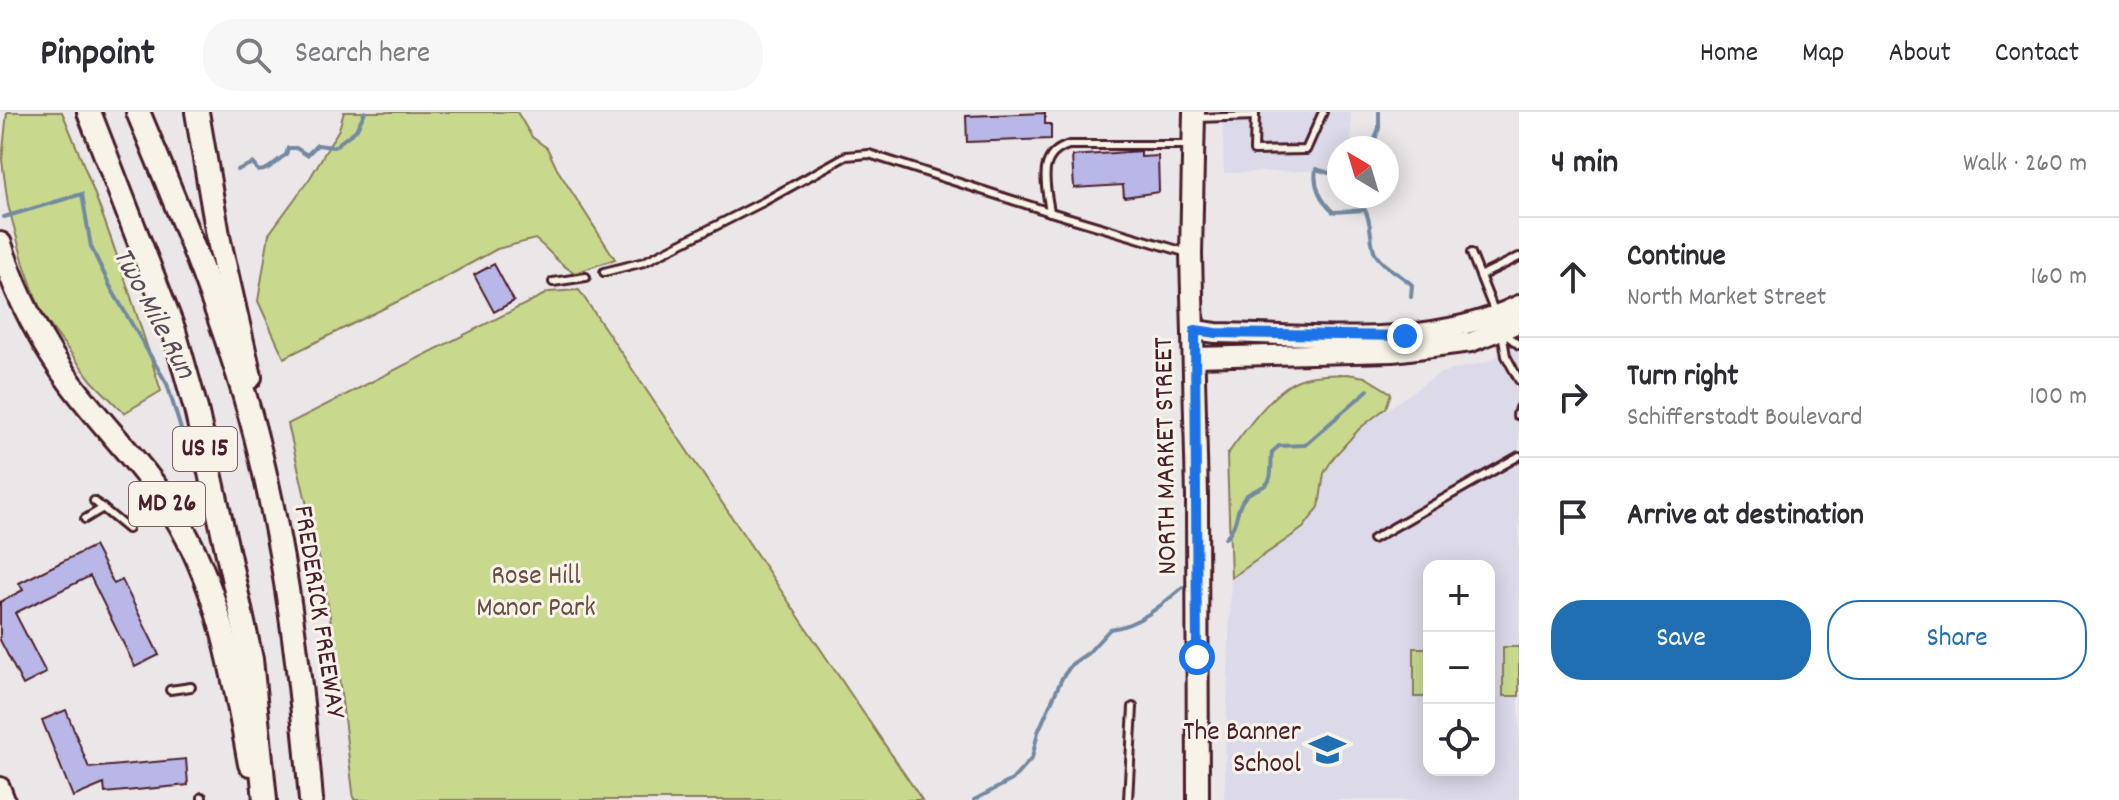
<!DOCTYPE html>
<meta charset="utf-8">
<style>
:root{--surface:#fff;--page:#f7f7f7;--text:#2b2b33;--muted:#7c7c81;--line:#e1e1e2;--accent:#1f6fb2}
body{margin:0;font-family:Dekko,sans-serif;background:var(--page);color:var(--text)}
.controls{position:absolute;right:24px;bottom:24px;display:grid;overflow:hidden;border-radius:16px;box-shadow:0 4px 20px #0003}
.controls button{width:72px;height:72px;display:grid;place-items:center;padding:0;border:0;border-bottom:2px solid var(--line);background:var(--surface);color:var(--text);font:40px sans-serif}
.compass{position:absolute;left:1327px;top:24px;width:72px;height:72px;border-radius:50%;background:var(--surface);box-shadow:0 4px 20px #0003;rotate:322deg}
.stop{position:absolute;width:24px;height:24px;margin:-18px;border:6px solid #1a73e8;border-radius:50%;background:#fff}
.stop.end{background:#1a73e8;border-color:#fff;box-shadow:0 2px 8px #0008}
.list{margin:0;padding:0;list-style:none}
h2{display:flex;justify-content:space-between;align-items:center;height:104px;margin:0;padding:0 32px;font-size:34px}
h2 small{font-size:26px;font-weight:400;color:var(--muted)}
.list li{display:grid;grid-template-columns:52px 1fr auto;gap:24px;align-items:center;box-sizing:border-box;height:120px;padding:0 32px;border-top:2px solid var(--line)}
.list b{display:block;font-size:30px;white-space:nowrap}
.list p{margin:0;font-size:26px;white-space:nowrap;color:var(--muted)}
.list em{font-size:26px;font-style:normal;color:var(--muted)}
.actions{display:flex;gap:16px;padding:24px 32px}
.actions a{flex:1;padding:18px 0;border:2px solid var(--accent);border-radius:32px;text-align:center;font-size:28px;color:var(--accent)}
.actions .main{background:var(--accent);color:#fff}
.icon{flex:none;width:44px;height:44px;fill:none;stroke:currentColor;stroke-width:2;stroke-linecap:round;stroke-linejoin:round}
.map{position:relative;flex:none;width:1519px;height:688px;overflow:hidden}
header{display:flex;align-items:center;gap:48px;box-sizing:border-box;height:112px;padding:0 40px;background:var(--surface);border-bottom:2px solid var(--line)}
header strong{font-size:38px}
nav{display:flex;gap:44px;margin-inline-start:auto;font-size:28px}
.search{width:560px;height:72px;background:var(--page);display:flex;align-items:center;gap:20px;box-sizing:border-box;padding:0 28px;border-radius:32px;color:var(--muted);font-size:30px}
main{display:flex}
aside{flex:1;background:var(--surface)}
.map>svg:first-child{display:block}
</style>
<header>
<strong>Pinpoint</strong>
<div class="search"><svg class="icon" aria-label="search" viewBox="0 0 24 24"><circle cx="10" cy="10" r="6"/><path d="M15 15l6 6"/></svg>Search here</div>
<nav><a>Home</a><a>Map</a><a>About</a><a>Contact</a></nav>
</header>
<main>
<div class="map">
<svg width="1519" height="688" viewBox="0 0 1519 688">
<rect width="100%" height="100%" fill="#ebe7e8"/>
<filter id="ink" filterUnits="userSpaceOnUse"><feTurbulence type="fractalNoise" baseFrequency=".0125" numOctaves="2"/><feDisplacementMap in="SourceGraphic" scale="16" xChannelSelector="R" yChannelSelector="G"/><feConvolveMatrix kernelMatrix="1 2 1 2 8 2 1 2 1" color-interpolation-filters="sRGB"/></filter>
<g filter="url(#ink)">
<g fill="#dcd9e8" fill-rule="evenodd">
<polygon points="1222,0 1351,0 1351,36 1339,36 1339,58 1224,61"/>
<path d="M 1519,233 L 1519,688 L 1224,688 L 1231,466 L 1303,415 L 1319,395 L 1324,361 L 1360,316 L 1440,261 L 1486,250 ZM 1429,454 L 1489,454 L 1489,658 L 1429,658 Z"/>
</g>
<g fill="#c8d98e" stroke="#897c5c" stroke-width="2">
<path d="M 7,0 L 62,0 C 101,91 132,185 161,279 L 124,301 L 92,269 L 42,203 L 24,152 L 8,93 L 2,48 Z"/>
<path d="M 344,0 L 517,0 L 532,25 L 547,36 L 557,57 L 615,147 L 575,161 C 555,150 552,140 535,127 L 497,137 L 433,172 L 284,246 L 258,189 L 269,122 L 310,66 L 339,17 Z"/>
<polygon points="579,178 922,688 354,688 336,541 322,458 288,312 549,180"/>
<path d="M 1347,262 L 1365,265 L 1391,281 L 1386,296 L 1360,316 L 1334,345 L 1324,361 L 1319,395 L 1303,416 L 1231,466 L 1227,343 C 1243,321 1272,280 1296,269 C 1312,262 1331,263 1347,262 Z"/>
<rect x="1503" y="535" width="16" height="49"/>
<rect x="1414" y="536" width="15" height="49"/>
</g>
<g fill="none" stroke-linecap="round" stroke-linejoin="round">
<g stroke="#7389a1" stroke-width="4">
<polyline points="1372,36 1379,16 1379,0"/>
<path d="M 237,58 L 253,51 L 258,59 C 270,59 276,48 286,43 L 288,36 L 296,36 L 307,43 L 317,33 L 334,35 L 356,18 L 365,0"/>
<path d="M 1339,64 L 1316,57 C 1313,73 1321,89 1333,100 L 1365,98 C 1373,113 1369,131 1376,143 C 1384,156 1401,162 1412,173 L 1411,185"/>
<polyline points="4,105 82,82 91,135 112,178 167,272 184,327"/>
<path d="M 1225,426 C 1241,410 1233,400 1245,385 C 1252,376 1267,378 1270,366 C 1272,358 1271,348 1272,340 L 1279,334 L 1305,333 L 1368,278"/>
<path d="M 974,688 L 1012,668 L 1032,646 L 1038,620 L 1062,566 L 1072,552 L 1088,541 L 1110,517 C 1138,514 1162,493 1183,475"/>
</g>
</g>
<g fill="#b9b7e8" stroke="#4a1f2b" stroke-width="2">
<polygon points="1045,1 1045,12 1051,12 1051,27 967,30 966,4"/>
<polygon points="1141,39 1141,45 1158,44 1159,80 1124,85 1123,73 1074,76 1072,44"/>
<polygon points="494,152 514,189 494,200 474,163"/>
<polygon points="94,434 114,472 122,468 159,543 135,555 90,464 15,501 46,561 23,573 0,528 0,490 23,478 19,471"/>
<polygon points="66,598 89,656 186,647 188,673 105,681 104,672 73,685 42,608"/>
</g>
<g fill="none" stroke-linecap="round" stroke-linejoin="round">
<defs>
<g id="lane">
<polyline points="1255,0 1254,39 1306,38 1323,0"/>
<polyline points="1197,6 1255,4"/>
<path d="M 1050,100 C 1046,73 1036,43 1069,33 L 1189,33"/>
<polyline points="1471,141 1495,201"/>
<polyline points="604,160 644,150 763,90 846,44 869,42 1050,100 1188,141"/>
<polyline points="1480,164 1519,145"/>
<polyline points="553,170 586,165"/>
<polyline points="1502,220 1506,244 1519,268"/>
<polyline points="1505,222 1519,233"/>
<polyline points="1519,296 1517,303 1519,303"/>
<polyline points="94,389 128,417"/>
<polyline points="85,407 103,396"/>
<polyline points="1373,427 1519,344"/>
<polyline points="170,578 191,575"/>
<polyline points="202,688 202,685"/>
<polyline points="1128,688 1133,595"/>
</g>
<g id="secondary">
<path d="M 1195,218 L 1216,221 C 1316,222 1427,238 1519,193"/>
<polyline points="1195,245 1393,240 1471,230 1519,211"/>
<polyline points="0,675 5,688"/>
</g>
<polyline id="primary" points="1194,0 1191,142 1197,385 1198,688"/>
<g id="highway">
<polyline points="89,0 174,219 196,297 251,547 265,688"/>
<path d="M 138,0 C 182,105 226,211 255,321 C 286,441 301,564 311,688"/>
<polyline points="197,0 219,129 250,265"/>
<path d="M 0,132 C 16,182 40,230 72,273 C 105,317 145,355 174,402 C 221,478 234,566 250,652"/>
</g>
</defs>
<use href="#lane" stroke="#4a1f2b" stroke-width="12"/>
<use href="#secondary" stroke="#4a1f2b" stroke-width="24"/>
<use href="#primary" stroke="#4a1f2b" stroke-width="26"/>
<use href="#highway" stroke="#4a1f2b" stroke-width="28"/>
<use href="#lane" stroke="#f7f3e8" stroke-width="6"/>
<use href="#secondary" stroke="#f7f3e8" stroke-width="18"/>
<use href="#primary" stroke="#f7f3e8" stroke-width="20"/>
<use href="#highway" stroke="#f7f3e8" stroke-width="22"/>
</g>
</g>
<g fill="none" stroke-linecap="round" stroke-linejoin="round" filter="url(#ink)">
<polyline stroke="#1a73e8" stroke-width="10" points="1197,545 1195,218 1216,221 1405,224"/>
</g>
<defs>
<symbol id="school-bare" viewBox="-9 -9 18 18"><path d="M0-5L7-2L0 1L-7-2ZM-4 1L0 2.5L4 1V4Q0 6-4 4Z" fill="#1f6fb2" stroke="#f7f3e8" stroke-width="2.5" paint-order="stroke"/></symbol>
</defs>
<g fill-rule="evenodd">
<use href="#school-bare" x="1302" y="612" width="51" height="51"/>
</g>
<g text-anchor="middle" dominant-baseline="central" stroke-width="6" stroke-linejoin="round" paint-order="stroke">
<g fill="#f7f3e8" stroke="#7e5f64" stroke-width="2">
<rect x="173" y="315" width="64" height="44" rx="6"/>
<rect x="129" y="370" width="76" height="44" rx="6"/>
</g>
<g font-size="26" font-weight="bold" fill="#4a1f2b">
<text x="205" y="337">US 15</text>
<text x="167" y="392">MD 26</text>
</g>
<g font-size="28" fill="#4a1f2b" stroke="#f7f3e8">
<text transform="translate(1168 344) rotate(-91)">NORTH MARKET STREET</text>
<text transform="translate(317 500) rotate(81)">FREDERICK FREEWAY</text>
</g>
<g font-size="28" fill="#6a4e44" stroke="#f7f3e8">
<text x="536" y="466">Rose Hill<tspan x="536" dy="32">Manor Park</tspan></text>
</g>
<g font-size="28" fill="#4a1f2b" stroke="#f7f3e8" text-anchor="end">
<text x="1301" y="622">The Banner<tspan x="1301" dy="32">School</tspan></text>
</g>
<g font-size="30" font-style="italic" fill="#5b4b5c" stroke="#f7f3e8">
<text transform="translate(152 202) rotate(62)">Two Mile Run</text>
</g>
</g>
</svg>
<div class="controls">
<button>+</button>
<button>−</button>
<button><svg class="icon" aria-label="locate" viewBox="0 0 24 24"><circle cx="12" cy="12" r="6"/><path d="M12 2v4M12 18v4M2 12h4M18 12h4"/></svg></button>
</div>
<svg class="compass" viewBox="-18 -18 36 36"><path d="M0-13l5 13h-10z" fill="#e53935"/><path d="M0 13l5-13h-10z" fill="#7c7c81"/></svg>
<div class="stop" style="left:1197px;top:545px"></div>
<div class="stop end" style="left:1405px;top:224px"></div>
</div>
<aside>
<h2>4 min<small>Walk · 260 m</small></h2>
<ul class="list">
<li><svg class="icon" aria-label="ahead" viewBox="0 0 24 24"><path d="M12 20V5M6 11l6-6 6 6"/></svg><div><b>Continue</b><p>North Market Street</p></div><em>160 m</em></li>
<li><svg class="icon" aria-label="right" viewBox="0 0 24 24"><path d="M7 20v-9h11M14 6l5 5-5 5"/></svg><div><b>Turn right</b><p>Schifferstadt Boulevard</p></div><em>100 m</em></li>
<li><svg class="icon" aria-label="arrive" viewBox="0 0 24 24"><path d="M6 21V4h12l-3 4 3 4H6"/></svg><div><b>Arrive at destination</b></div></li>
</ul>
<div class="actions"><a class="main">Save</a><a>Share</a></div>
</aside>
</main>
